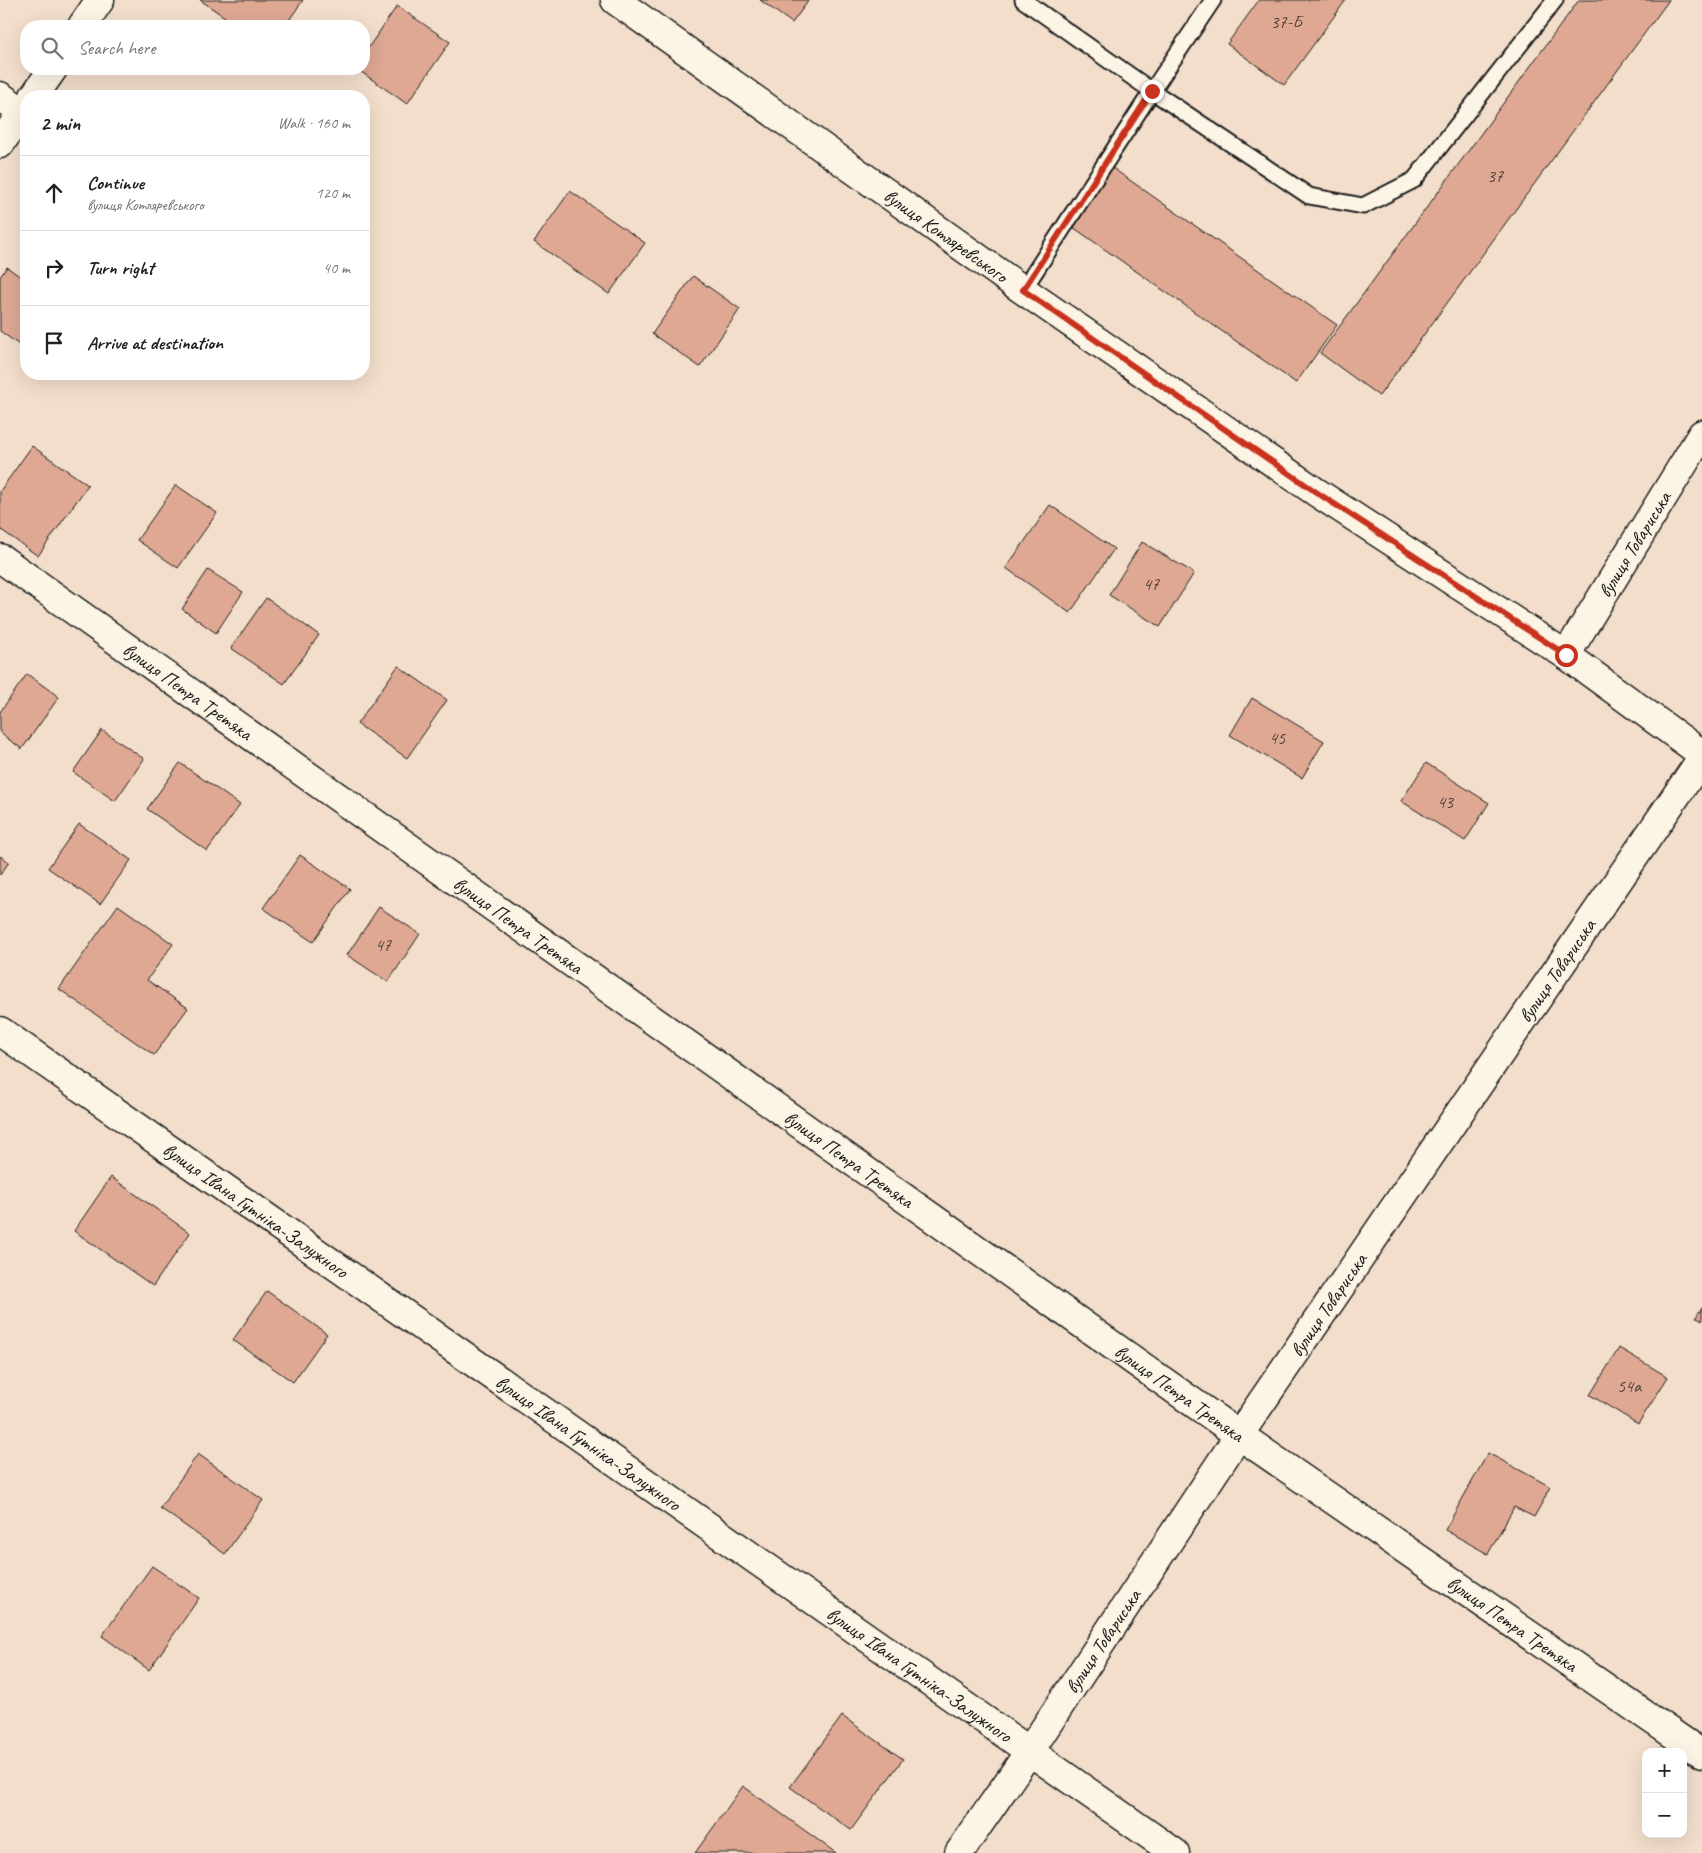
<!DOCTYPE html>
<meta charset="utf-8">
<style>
:root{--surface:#fff;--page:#f2f2f2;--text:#202124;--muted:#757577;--line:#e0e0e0}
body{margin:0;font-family:Caveat,sans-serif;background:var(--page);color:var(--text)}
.controls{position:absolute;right:15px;bottom:15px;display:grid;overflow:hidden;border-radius:10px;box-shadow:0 5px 20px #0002}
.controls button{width:45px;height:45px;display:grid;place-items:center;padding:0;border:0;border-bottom:1px solid var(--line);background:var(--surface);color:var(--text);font:25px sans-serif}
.stop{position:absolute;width:15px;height:15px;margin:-11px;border:4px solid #c8321e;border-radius:50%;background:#fff}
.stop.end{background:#c8321e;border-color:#fff;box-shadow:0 1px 5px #0008}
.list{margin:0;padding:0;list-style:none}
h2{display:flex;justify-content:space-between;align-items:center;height:65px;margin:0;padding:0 20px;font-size:21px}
h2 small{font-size:16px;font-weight:400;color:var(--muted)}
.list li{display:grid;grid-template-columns:32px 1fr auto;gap:15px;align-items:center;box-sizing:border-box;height:75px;padding:0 20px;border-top:1px solid var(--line)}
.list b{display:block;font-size:19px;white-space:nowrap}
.list p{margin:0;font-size:16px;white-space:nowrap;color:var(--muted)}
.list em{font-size:16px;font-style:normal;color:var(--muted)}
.icon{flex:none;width:28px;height:28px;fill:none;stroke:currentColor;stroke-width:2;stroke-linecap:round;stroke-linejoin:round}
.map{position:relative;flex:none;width:1702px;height:1853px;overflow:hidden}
.search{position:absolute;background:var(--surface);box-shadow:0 5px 20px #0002;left:20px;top:20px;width:350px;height:55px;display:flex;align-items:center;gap:12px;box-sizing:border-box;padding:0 18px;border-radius:20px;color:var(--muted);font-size:19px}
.panel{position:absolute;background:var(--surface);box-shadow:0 5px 20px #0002;left:20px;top:90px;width:350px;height:290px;border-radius:20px}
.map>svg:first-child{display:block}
</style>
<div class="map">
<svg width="1702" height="1853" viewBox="0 0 1702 1853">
<rect width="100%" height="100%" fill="#f3decc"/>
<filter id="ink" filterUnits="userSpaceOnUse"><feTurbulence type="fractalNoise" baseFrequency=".02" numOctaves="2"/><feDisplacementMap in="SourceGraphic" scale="10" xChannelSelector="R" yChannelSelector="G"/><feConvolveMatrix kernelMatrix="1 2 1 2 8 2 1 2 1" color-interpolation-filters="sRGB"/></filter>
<g filter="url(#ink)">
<g fill="#dea893" stroke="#1c1c1c">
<polygon points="200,0 303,0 285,26 238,26"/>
<polygon points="760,0 809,0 792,23"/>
<polygon points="1259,0 1346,0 1284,85 1227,44"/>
<polygon points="1579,0 1669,0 1379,396 1320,353"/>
<polygon points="397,6 450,42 407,104 357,69 364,69 364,54"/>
<polygon points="1111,167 1337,325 1296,383 1070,225"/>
<polygon points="570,191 645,243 609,294 534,242"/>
<polygon points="7,267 26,281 26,350 0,331 0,277"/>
<polygon points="693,276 740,309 700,367 652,334"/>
<polygon points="32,446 88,485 38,556 0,529 0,491"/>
<polygon points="176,485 217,513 178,568 137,540"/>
<polygon points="1050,505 1114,549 1070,613 1006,568"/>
<polygon points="1142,542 1194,573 1160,627 1109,595"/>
<polygon points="208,570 243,592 216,633 182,609"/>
<polygon points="266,598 319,635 284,684 231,648"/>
<polygon points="398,666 447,700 407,758 357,724"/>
<polygon points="27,674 59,697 22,749 0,733 0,712"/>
<polygon points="1252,698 1324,741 1302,778 1230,735"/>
<polygon points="102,730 144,759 115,801 73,772"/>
<polygon points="180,763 240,805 207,851 147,809"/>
<polygon points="1426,763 1489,803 1465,841 1401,801"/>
<polygon points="79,824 131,860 100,904 48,868"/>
<polygon points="300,855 350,889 313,942 263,908"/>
<polygon points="0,856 9,862 0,875"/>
<polygon points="118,905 173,944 147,980 188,1008 154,1055 59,989"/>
<polygon points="379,907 420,934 388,982 347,955"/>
<polygon points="111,1177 190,1233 153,1286 74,1231"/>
<polygon points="267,1291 327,1334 293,1382 233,1340"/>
<polygon points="1702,1307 1702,1321 1696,1317"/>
<polygon points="1619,1348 1668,1377 1638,1424 1590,1395"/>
<polygon points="1488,1453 1551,1487 1534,1517 1514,1507 1488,1554 1445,1530"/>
<polygon points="198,1454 263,1500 225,1554 160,1508"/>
<polygon points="152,1566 199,1598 149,1670 102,1636"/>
<polygon points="842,1716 903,1759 851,1830 790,1787"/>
<polygon points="743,1786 836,1853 695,1853"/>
</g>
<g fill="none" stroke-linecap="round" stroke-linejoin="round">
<defs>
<g id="lane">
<polyline points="1023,0 1152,91 1213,0"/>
<polyline points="1023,290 1152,91 1309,196 1363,206 1414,180 1555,0"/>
</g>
<g id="street">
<path id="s1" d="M 615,0 L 1023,290 L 1316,492 L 1566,655 L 1702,754"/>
<polyline points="82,26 100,0"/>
<polyline points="0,96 23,112"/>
<polyline points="34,96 53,69"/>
<polyline points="0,144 26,107"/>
<path id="s2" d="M 0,558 L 1239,1435 L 1702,1754"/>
<path id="s3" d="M 0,1031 L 1175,1853"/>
<path id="s4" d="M 959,1853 L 1029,1752 L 1239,1435 L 1702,758"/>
</g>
<g id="secondary">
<path id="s5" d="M 1566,655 L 1702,434"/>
</g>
</defs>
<use href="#lane" stroke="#1c1c1c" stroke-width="19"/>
<use href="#street" stroke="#1c1c1c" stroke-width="31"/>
<use href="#secondary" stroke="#1c1c1c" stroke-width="31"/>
<use href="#lane" stroke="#fcf5e5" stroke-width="15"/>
<use href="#street" stroke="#fcf5e5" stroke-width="28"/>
<use href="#secondary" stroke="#fcf5e5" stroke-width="28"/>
</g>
</g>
<g fill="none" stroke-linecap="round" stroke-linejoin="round" filter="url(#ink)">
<polyline stroke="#c8321e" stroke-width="6" points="1152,91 1023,290 1316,492 1566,655"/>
</g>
<g text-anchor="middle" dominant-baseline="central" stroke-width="4.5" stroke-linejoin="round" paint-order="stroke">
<g font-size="18" fill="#4c3f3a">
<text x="1286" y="22">37-Б</text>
<text x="1495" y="176">37</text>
<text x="1151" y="584">47</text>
<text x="1277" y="738">45</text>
<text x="1445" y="802">43</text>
<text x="383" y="945">47</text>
<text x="1629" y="1386">54а</text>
</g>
<g font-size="20" fill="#1c1c1c" stroke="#fcf5e5">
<text stroke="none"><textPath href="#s1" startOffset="406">вулиця Котляревського</textPath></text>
<text stroke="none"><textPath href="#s5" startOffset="130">вулиця Товариська</textPath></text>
<text stroke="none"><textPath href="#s2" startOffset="230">вулиця Петра Третяка</textPath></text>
<text stroke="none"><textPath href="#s2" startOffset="635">вулиця Петра Третяка</textPath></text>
<text stroke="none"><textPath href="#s4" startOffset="1066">вулиця Товариська</textPath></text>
<text stroke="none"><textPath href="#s2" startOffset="1040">вулиця Петра Третяка</textPath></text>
<text stroke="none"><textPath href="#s3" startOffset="312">вулиця Івана Гутніка-Залужного</textPath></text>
<text stroke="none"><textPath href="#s4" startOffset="661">вулиця Товариська</textPath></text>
<text stroke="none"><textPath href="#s2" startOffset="1445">вулиця Петра Третяка</textPath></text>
<text stroke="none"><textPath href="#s3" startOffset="718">вулиця Івана Гутніка-Залужного</textPath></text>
<text stroke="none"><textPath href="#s2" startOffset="1850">вулиця Петра Третяка</textPath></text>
<text stroke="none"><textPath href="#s4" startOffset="256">вулиця Товариська</textPath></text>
<text stroke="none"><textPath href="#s3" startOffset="1122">вулиця Івана Гутніка-Залужного</textPath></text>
</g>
</g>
</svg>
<div class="controls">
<button>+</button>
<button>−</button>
</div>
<div class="stop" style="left:1566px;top:655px"></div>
<div class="stop end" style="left:1152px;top:91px"></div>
<div class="search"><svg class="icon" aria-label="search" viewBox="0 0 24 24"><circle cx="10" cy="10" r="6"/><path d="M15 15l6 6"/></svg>Search here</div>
<section class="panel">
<h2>2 min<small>Walk · 160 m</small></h2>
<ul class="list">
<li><svg class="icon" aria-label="ahead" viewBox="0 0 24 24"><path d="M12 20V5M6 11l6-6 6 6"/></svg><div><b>Continue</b><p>вулиця Котляревського</p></div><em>120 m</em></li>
<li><svg class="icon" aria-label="right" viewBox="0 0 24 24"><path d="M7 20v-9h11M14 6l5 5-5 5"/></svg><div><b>Turn right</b></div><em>40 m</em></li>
<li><svg class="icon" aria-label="arrive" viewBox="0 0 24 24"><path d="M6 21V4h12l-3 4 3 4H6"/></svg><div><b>Arrive at destination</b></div></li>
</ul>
</section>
</div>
